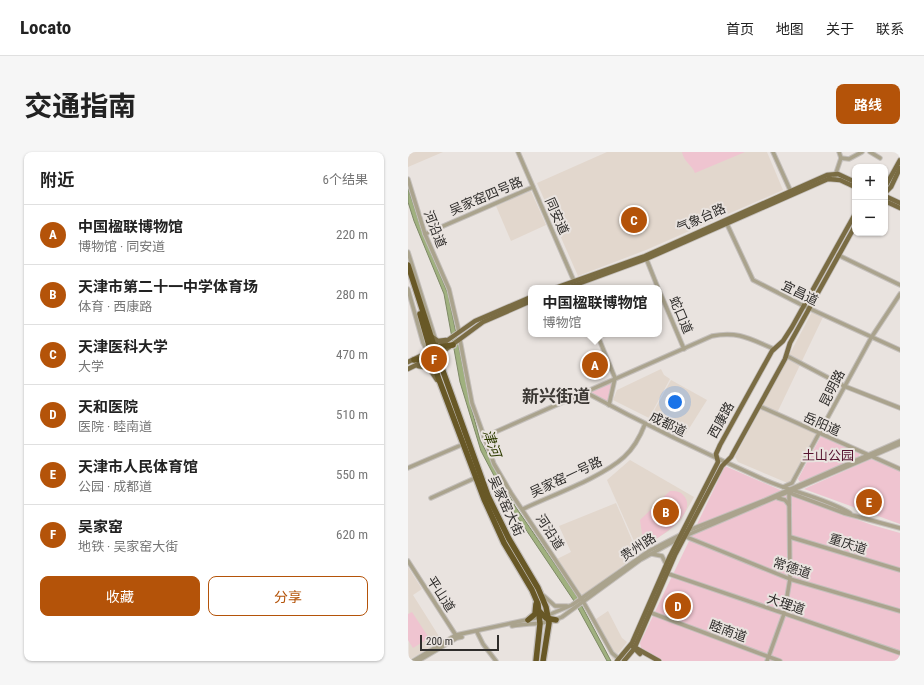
<!DOCTYPE html>
<html lang="zh">
<meta charset="utf-8">
<style>
:root{--surface:#fff;--page:#f6f6f6;--text:#222;--muted:#767676;--line:#e0e0e0;--accent:#b45309}
body{margin:0;font-family:"Roboto Condensed","Noto Sans SC",sans-serif;background:var(--page);color:var(--text)}
.controls{position:absolute;right:12px;top:12px;display:grid;overflow:hidden;border-radius:8px;box-shadow:0 1px 3px #0004}
.controls button{width:36px;height:36px;display:grid;place-items:center;padding:0;border:0;border-bottom:1px solid var(--line);background:var(--surface);color:var(--text);font:20px sans-serif}
.scale{position:absolute;left:12px;bottom:10px;width:79px;box-sizing:border-box;padding-left:4px;border:2px solid #2f2d2b;border-top:0;font-size:11px;line-height:14px;white-space:nowrap;color:#2f2d2b;-webkit-text-stroke:3px #e9e3df;paint-order:stroke}
.you{position:absolute;left:267px;top:250px;width:14px;height:14px;margin:-10px;border:3px solid #fff;border-radius:50%;background:#1a73e8;box-shadow:0 0 0 6px #1a73e833}
.badge{display:grid;place-items:center;width:26px;height:26px;border-radius:50%;background:var(--accent);color:#fff;font-size:13px;font-weight:700}
.pin{position:absolute;translate:-50% -50%;border:2px solid #fff;box-shadow:0 1px 4px #0006}
.popup{position:absolute;left:120px;top:133px;width:134px;height:52px;box-sizing:border-box;display:grid;place-content:center;border-radius:8px;background:var(--surface);filter:drop-shadow(0 1px 3px #0005);font-size:13px;white-space:nowrap;color:var(--muted)}
.popup b{font-size:15px;color:var(--text)}
.popup::after{content:'';position:absolute;left:50%;top:100%;margin-left:-8px;border:8px solid transparent;border-top-color:var(--surface)}
.list{margin:0;padding:0;list-style:none}
h2{display:flex;justify-content:space-between;align-items:center;height:52px;margin:0;padding:0 16px;font-size:17px}
h2 small{font-size:13px;font-weight:400;color:var(--muted)}
.list li{display:grid;grid-template-columns:26px 1fr auto;gap:12px;align-items:center;box-sizing:border-box;height:60px;padding:0 16px;border-top:1px solid var(--line)}
.list b{display:block;font-size:15px;white-space:nowrap}
.list p{margin:0;font-size:13px;white-space:nowrap;color:var(--muted)}
.list em{font-size:13px;font-style:normal;color:var(--muted)}
.actions{display:flex;gap:8px;padding:12px 16px}
.actions a{flex:1;padding:9px 0;border:1px solid var(--accent);border-radius:8px;text-align:center;font-size:14px;color:var(--accent)}
.actions .main{background:var(--accent);color:#fff}
.map{position:relative;flex:none;width:492px;height:509px;overflow:hidden;border-radius:8px}
header{display:flex;align-items:center;gap:24px;box-sizing:border-box;height:56px;padding:0 20px;background:var(--surface);border-bottom:1px solid var(--line)}
header strong{font-size:19px}
nav{display:flex;gap:22px;margin-inline-start:auto;font-size:14px}
.intro{display:flex;align-items:center;justify-content:space-between;box-sizing:border-box;height:96px;padding:0 24px}
h1{margin:0;font-size:28px}
.button{padding:10px 18px;border-radius:8px;background:var(--accent);color:#fff;font-size:14px;font-weight:700}
main{display:flex;gap:24px;padding:0 24px}
aside{flex:1;background:var(--surface);border-radius:8px;box-shadow:0 1px 3px #0004}
.map>svg:first-child{display:block}
</style>
<header>
<strong>Locato</strong>
<nav><a>首页</a><a>地图</a><a>关于</a><a>联系</a></nav>
</header>
<div class="intro"><h1>交通指南</h1><a class="button">路线</a></div>
<main>
<aside>
<h2>附近<small>6个结果</small></h2>
<ul class="list">
<li><span class="badge">A</span><div><b>中国楹联博物馆</b><p>博物馆 · 同安道</p></div><em>220 m</em></li>
<li><span class="badge">B</span><div><b>天津市第二十一中学体育场</b><p>体育 · 西康路</p></div><em>280 m</em></li>
<li><span class="badge">C</span><div><b>天津医科大学</b><p>大学</p></div><em>470 m</em></li>
<li><span class="badge">D</span><div><b>天和医院</b><p>医院 · 睦南道</p></div><em>510 m</em></li>
<li><span class="badge">E</span><div><b>天津市人民体育馆</b><p>公园 · 成都道</p></div><em>550 m</em></li>
<li><span class="badge">F</span><div><b>吴家窑</b><p>地铁 · 吴家窑大街</p></div><em>620 m</em></li>
</ul>
<div class="actions"><a class="main">收藏</a><a>分享</a></div>
</aside>
<div class="map">
<svg width="492" height="509" viewBox="0 0 492 509">
<rect width="100%" height="100%" fill="#e9e3df"/>
<g fill="#e2d7cd">
<polygon points="0,0 35,0 0,15"/>
<polygon points="199,0 359,0 375,38 238,98 170,124 129,31"/>
<polygon points="123,39 138,73 103,89 88,54"/>
<polygon points="404,160 415,165 369,261 410,282 382,332 330,310 327,305"/>
<polygon points="253,217 256,223 262,227 241,266 205,248 209,238"/>
<polygon points="263,228 299,248 277,283 242,266"/>
<polygon points="222,308 286,345 273,368 259,380 230,398 199,328"/>
<polygon points="208,351 230,402 175,444 149,407 163,400 151,374"/>
<polygon points="0,415 14,437 5,443 34,489 1,508"/>
<polygon points="200,459 214,486 219,490 205,508 185,469"/>
</g>
<g fill="#efc4d0">
<path d="M 274,0 L 337,0 L 287,21 C 284,13 276,10 274,0 Z"/>
<polygon points="208,225 202,252 177,238"/>
<polygon points="413,284 452,302 450,306 392,330 390,327"/>
<polygon points="463,307 492,319 492,372 396,337"/>
<polygon points="317,314 393,347 464,373 492,381 492,509 255,509 233,496 232,491"/>
<path d="M 262,339 C 268,339 272,339 276,344 C 289,359 259,380 248,387 L 238,385 L 234,382 L 232,368 Z"/>
<polygon points="4,460 21,486 5,496 0,488 0,462"/>
</g>
<polygon fill="#a0b17f" stroke="#7e8966" points="0,36 14,79 40,142 63,255 72,288 107,354 168,443 203,509 199,509 166,449 102,354 73,299 52,230 36,142 6,69 0,50"/>
<g fill="none" stroke-linecap="round" stroke-linejoin="round">
<defs>
<g id="minor">
<polyline points="110,0 169,136"/>
<polyline points="365,0 383,40"/>
<polyline points="431,0 433,6"/>
<polyline points="462,0 472,6"/>
<polyline points="0,27 17,82 41,137 51,180"/>
<polyline points="426,27 433,6 441,7 454,0"/>
<polyline points="318,70 345,128 396,154 492,198"/>
<polyline points="17,82 125,35"/>
<polyline points="0,100 27,186"/>
<polyline points="430,103 492,133"/>
<polyline points="238,106 250,136"/>
<polyline points="0,137 15,191 21,202"/>
<polyline points="251,138 276,197"/>
<polyline points="189,182 207,226 201,253"/>
<polyline points="52,188 64,251 86,312 103,341 176,451 204,501 211,507"/>
<polyline points="379,204 436,234 492,256"/>
<path d="M 177,240 C 236,272 296,301 357,328 C 384,340 417,346 442,361"/>
<polyline points="351,254 492,317"/>
<path d="M 76,285 L 304,184 C 331,179 342,187 366,197"/>
<polyline points="0,316 51,294"/>
<polyline points="375,335 384,331 463,186 492,142"/>
<polyline points="382,341 436,361 492,376"/>
<polyline points="23,346 67,326"/>
<polyline points="370,346 377,348 381,353"/>
<path d="M 115,357 C 144,343 193,326 216,305 C 226,296 232,285 237,272"/>
<polyline points="279,379 355,349 492,289"/>
<polyline points="276,384 382,427 492,459"/>
<polyline points="382,385 492,418"/>
<polyline points="244,402 254,404 258,412"/>
<polyline points="0,409 49,485"/>
<polyline points="258,421 492,501"/>
<polyline points="136,444 147,454 159,454"/>
<polyline points="241,460 372,509"/>
<polyline points="138,464 164,453 241,399 274,382"/>
<path d="M 104,474 C 121,471 138,473 154,465 L 232,408 L 270,387 L 492,292"/>
<polyline points="69,480 75,492 88,509"/>
<polyline points="5,509 48,483 132,465"/>
<polyline points="10,509 49,486 54,485"/>
<polyline points="359,509 376,462 382,427 381,340"/>
</g>
<g id="major">
<polyline points="477,35 492,8"/>
<polyline points="477,41 483,35 492,16"/>
<polyline points="477,44 492,51"/>
<polyline points="477,49 492,56"/>
<polyline points="147,136 237,104 419,23 430,22 447,30"/>
<polyline points="159,136 238,107 420,27 432,28 447,35"/>
<polyline points="23,184 30,189 38,188"/>
<polyline points="0,210 27,197 67,169 123,145"/>
<polyline points="10,214 21,216 29,228"/>
<polyline points="0,217 33,201 75,170 123,149"/>
<polyline points="225,495 232,502"/>
<polyline points="226,495 251,509"/>
<polyline points="209,509 224,491 262,404 310,310 308,302 312,293 364,199 375,189 384,175 447,62"/>
<polyline points="216,509 226,497 267,403 314,314 323,305 377,207 382,191 447,74"/>
</g>
<g id="highway">
<polyline points="0,113 27,197 80,344 101,387 130,436 138,455 141,471 135,509"/>
<polyline points="12,162 30,225 76,347 96,391 124,438 130,452 132,472 128,509"/>
<polyline points="24,191 31,195 45,193"/>
<polyline points="6,208 17,206 26,209"/>
<polyline points="131,459 138,466 148,468"/>
<polyline points="120,468 127,462 128,452"/>
</g>
</defs>
<use href="#minor" stroke="#c4bfbb" stroke-width="5.5"/>
<use href="#major" stroke="#c4bfbb" stroke-width="6"/>
<use href="#highway" stroke="#c4bfbb" stroke-width="8"/>
<use href="#minor" stroke="#aaa38d" stroke-width="3.5"/>
<use href="#major" stroke="#7a6c43" stroke-width="4.5"/>
<use href="#highway" stroke="#685826" stroke-width="5.5"/>
</g>
<g text-anchor="middle" dominant-baseline="central" stroke-width="4" stroke-linejoin="round" paint-order="stroke">
<g font-size="13" fill="#2f2d2b" stroke="#e9e3df">
<text transform="translate(78 44) rotate(-23)">吴家窑四号路</text>
<text transform="translate(149 64) rotate(66)">同安道</text>
<text transform="translate(293 66) rotate(-24)">气象台路</text>
<text transform="translate(27 77) rotate(69)">河沿道</text>
<text transform="translate(392 141) rotate(26)">宜昌道</text>
<text transform="translate(273 163) rotate(67)">蛇口道</text>
<text transform="translate(424 236) rotate(-63)">昆明路</text>
<text transform="translate(313 268) rotate(-61)">西康路</text>
<text transform="translate(260 272) rotate(26)">成都道</text>
<text transform="translate(414 272) rotate(24)">岳阳道</text>
<text transform="translate(158 325) rotate(-25)">吴家窑一号路</text>
<text transform="translate(98 354) rotate(65)">吴家窑大街</text>
<text transform="translate(142 380) rotate(57)">河沿道</text>
<text transform="translate(440 392) rotate(18)">重庆道</text>
<text transform="translate(230 395) rotate(-33)">贵州路</text>
<text transform="translate(384 416) rotate(19)">常德道</text>
<text transform="translate(33 442) rotate(57)">平山道</text>
<text transform="translate(378 452) rotate(19)">大理道</text>
<text transform="translate(320 479) rotate(20)">睦南道</text>
</g>
<g font-size="13" fill="#56132f" stroke="#e9e3df">
<text x="420" y="303">土山公园</text>
</g>
<g font-size="14" font-style="italic" fill="#2e3c00" stroke="#e9e3df">
<text transform="translate(84 291) rotate(71)">津河</text>
</g>
<g font-size="17" font-weight="bold" fill="#3c3834" stroke="#e9e3df">
<text x="148" y="244">新兴街道</text>
</g>
</g>
</svg>
<div class="controls">
<button>+</button>
<button>−</button>
</div>
<div class="scale">200 m</div>
<div class="you"></div>
<div class="pin badge" style="left:187px;top:213px">A</div>
<div class="popup"><b>中国楹联博物馆</b>博物馆</div>
<div class="pin badge" style="left:258px;top:360px">B</div>
<div class="pin badge" style="left:226px;top:68px">C</div>
<div class="pin badge" style="left:270px;top:454px">D</div>
<div class="pin badge" style="left:461px;top:350px">E</div>
<div class="pin badge" style="left:26px;top:207px">F</div>
</div>
</main>
